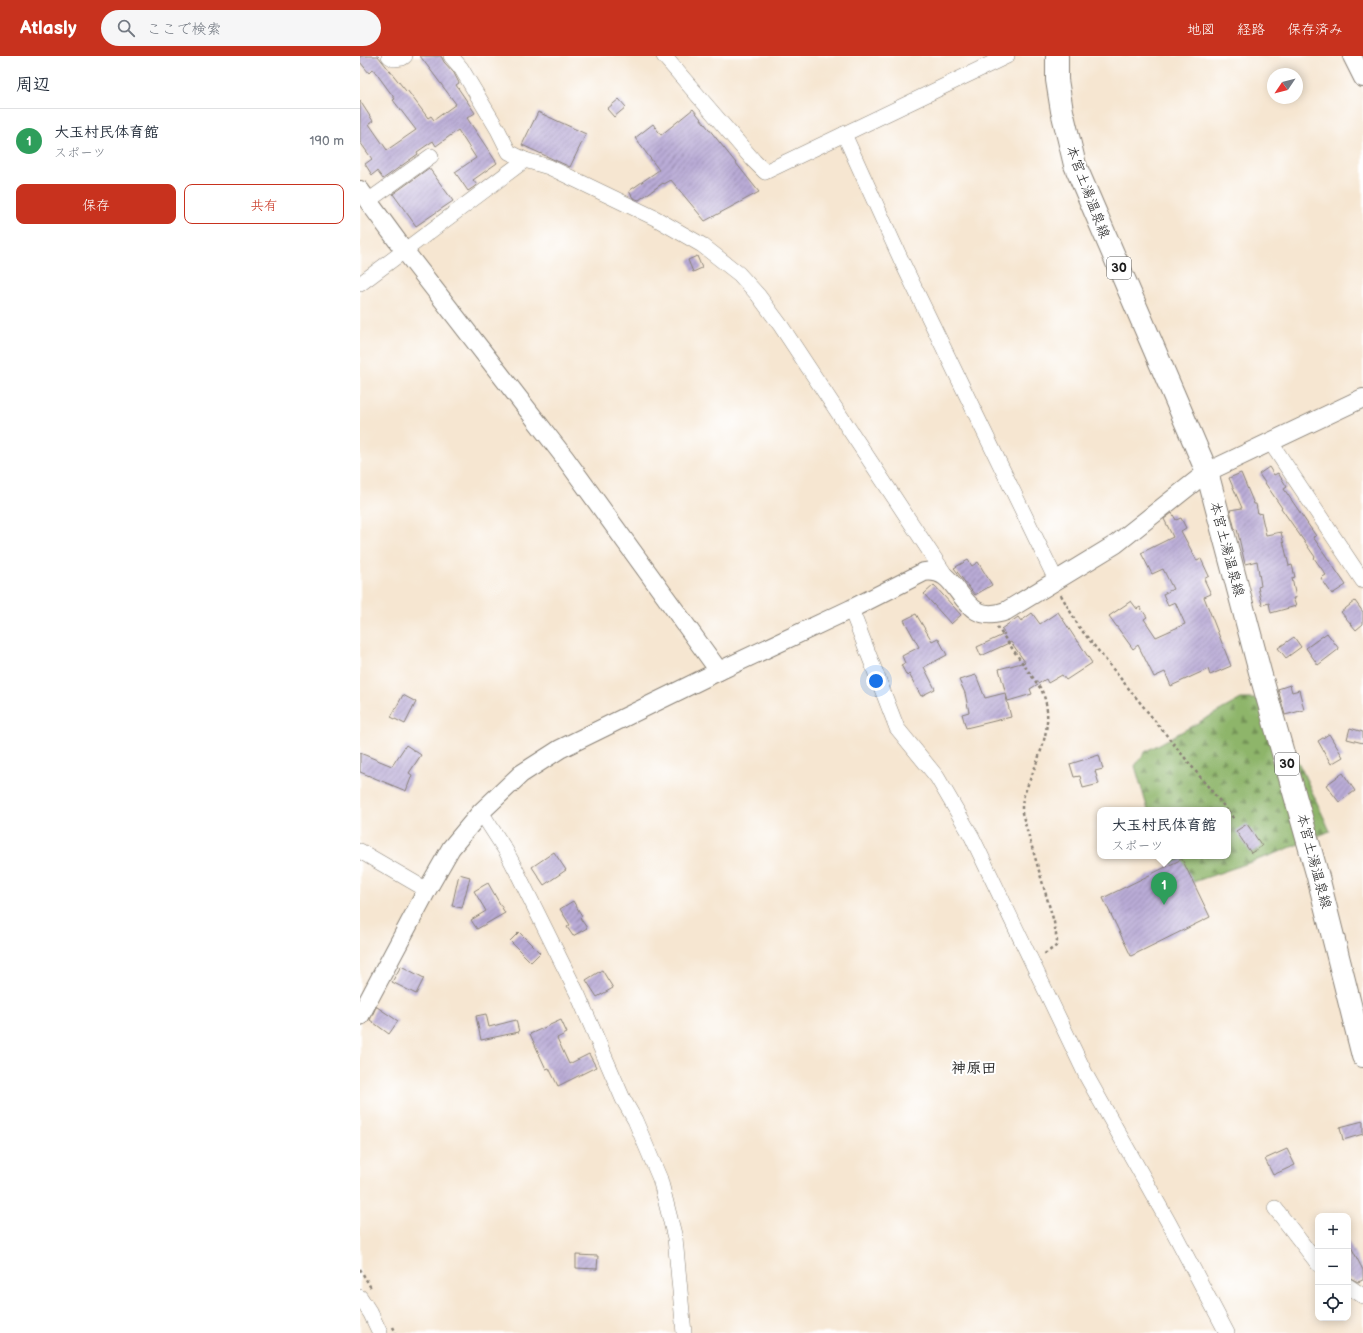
<!DOCTYPE html>
<html lang="ja">
<meta charset="utf-8">
<style>
:root{--surface:#fff;--page:#f6f6f7;--text:#1f2937;--muted:#747a83;--line:#e0e1e3;--accent:#c8321e}
body{margin:0;font-family:"Balsamiq Sans","Klee One",sans-serif;background:var(--page);color:var(--text)}
.controls{position:absolute;right:12px;bottom:12px;display:grid;overflow:hidden;border-radius:8px;box-shadow:0 2px 10px #0003}
.controls button{width:36px;height:36px;display:grid;place-items:center;padding:0;border:0;border-bottom:1px solid var(--line);background:var(--surface);color:var(--text);font:20px sans-serif}
.compass{position:absolute;left:907px;top:12px;width:36px;height:36px;border-radius:50%;background:var(--surface);box-shadow:0 2px 10px #0003;rotate:235deg}
.you{position:absolute;left:516px;top:625px;width:14px;height:14px;margin:-10px;border:3px solid #fff;border-radius:50%;background:#1a73e8;box-shadow:0 0 0 6px #1a73e833}
.badge{display:grid;place-items:center;width:26px;height:26px;border-radius:50%;background:var(--accent);color:#fff;font-size:13px;font-weight:700}
.pin{position:absolute;translate:-50% -33px;filter:drop-shadow(0 1px 2px #0008)}
.pin::after{content:'';position:absolute;top:21px;width:14px;height:12px;background:inherit;clip-path:polygon(0 0,100% 0,50% 100%)}
.popup{position:absolute;left:737px;top:751px;width:134px;height:52px;box-sizing:border-box;display:grid;place-content:center;border-radius:8px;background:var(--surface);filter:drop-shadow(0 1px 3px #0005);font-size:13px;white-space:nowrap;color:var(--muted)}
.popup b{font-size:15px;color:var(--text)}
.popup::after{content:'';position:absolute;left:50%;top:100%;margin-left:-8px;border:8px solid transparent;border-top-color:var(--surface)}
.list{margin:0;padding:0;list-style:none}
h2{display:flex;justify-content:space-between;align-items:center;height:52px;margin:0;padding:0 16px;font-size:17px}
h2 small{font-size:13px;font-weight:400;color:var(--muted)}
.list li{display:grid;grid-template-columns:26px 1fr auto;gap:12px;align-items:center;box-sizing:border-box;height:64px;padding:0 16px;border-top:1px solid var(--line)}
.list b{display:block;font-size:15px;white-space:nowrap}
.list p{margin:0;font-size:13px;white-space:nowrap;color:var(--muted)}
.list em{font-size:13px;font-style:normal;color:var(--muted)}
.actions{display:flex;gap:8px;padding:12px 16px}
.actions a{flex:1;padding:9px 0;border:1px solid var(--accent);border-radius:8px;text-align:center;font-size:14px;color:var(--accent)}
.actions .main{background:var(--accent);color:#fff}
.icon{flex:none;width:22px;height:22px;fill:none;stroke:currentColor;stroke-width:2;stroke-linecap:round;stroke-linejoin:round}
.map{position:relative;flex:none;width:1003px;height:1277px;overflow:hidden}
header{display:flex;align-items:center;gap:24px;box-sizing:border-box;height:56px;padding:0 20px;background:var(--accent);color:#fff}
header strong{font-size:19px}
nav{display:flex;gap:22px;margin-inline-start:auto;font-size:14px}
.search{width:280px;height:36px;background:var(--page);display:flex;align-items:center;gap:10px;box-sizing:border-box;padding:0 14px;border-radius:22px;color:var(--muted);font-size:15px}
main{display:flex}
aside{flex:1;background:var(--surface)}
.map>svg:first-child{display:block}
</style>
<header>
<strong>Atlasly</strong>
<div class="search"><svg class="icon" aria-label="search" viewBox="0 0 24 24"><circle cx="10" cy="10" r="6"/><path d="M15 15l6 6"/></svg>ここで検索</div>
<nav><a>地図</a><a>経路</a><a>保存済み</a></nav>
</header>
<main>
<aside>
<h2>周辺<small></small></h2>
<ul class="list">
<li><span class="badge" style="background:#2e9e5b">1</span><div><b>大玉村民体育館</b><p>スポーツ</p></div><em>190 m</em></li>
</ul>
<div class="actions"><a class="main">保存</a><a>共有</a></div>
</aside>
<div class="map">
<svg width="1003" height="1277" viewBox="0 0 1003 1277">
<defs>
<pattern id="forest-firs" width="22" height="20" patternUnits="userSpaceOnUse"><rect width="22" height="20" fill="#8eb56b"/><path d="M5 1l3.5 6h-7zM16 11l3.5 6h-7z" fill="#739257"/></pattern>
<pattern id="building-hatch" width="6" height="6" patternUnits="userSpaceOnUse"><rect width="6" height="6" fill="#b9abd6"/><path d="M-1 1l2-2M0 6l6-6M5 7l2-2" fill="none" stroke="#968aad"/></pattern>
</defs>
<rect width="100%" height="100%" fill="#fff"/>
<filter id="ink" filterUnits="userSpaceOnUse"><feTurbulence type="fractalNoise" baseFrequency=".025" numOctaves="2"/><feDisplacementMap in="SourceGraphic" scale="8" xChannelSelector="R" yChannelSelector="G"/><feConvolveMatrix kernelMatrix="1 2 1 2 8 2 1 2 1" color-interpolation-filters="sRGB"/></filter>
<filter id="wash" filterUnits="userSpaceOnUse"><feTurbulence type="fractalNoise" baseFrequency=".012" numOctaves="4" result="noise"/><feDisplacementMap in="SourceGraphic" scale="16" xChannelSelector="R" yChannelSelector="G"/><feGaussianBlur stdDeviation="0.9" result="paint"/><feColorMatrix in="noise" values="0 0 0 0 0 0 0 0 0 0 0 0 0 0 0 0 0 1.4 0 .05"/><feComposite in="paint" operator="in"/></filter>
<g filter="url(#wash)">
<rect width="100%" height="100%" fill="#f6e6d1"/>
<polygon fill="url(#forest-firs)" stroke="#556844" points="881,643 907,643 942,714 970,775 917,797 822,830 808,800 868,800 868,754 788,754 775,710 785,696"/>
<g id="blocks">
<g fill="url(#building-hatch)">
<polygon points="0,0 18,0 46,35 47,34 68,62 71,60 74,64 96,48 60,0 81,0 84,6 94,17 99,27 96,29 115,57 107,62 137,107 113,124 117,129 108,135 95,116 116,102 98,74 76,90 73,85 57,96 58,98 23,123 17,115 12,119 5,108 12,103 0,86 0,45 13,65 9,68 27,94 56,74 33,44 35,43 13,13 9,17 0,6"/>
<polygon points="259,43 266,51 254,61 247,53"/>
<polygon points="333,53 399,136 345,165 311,124 304,128 303,127 279,144 273,142 269,135 299,114 275,82 293,68 301,79"/>
<polygon points="178,56 226,78 210,111 162,89"/>
<polygon points="69,112 93,145 56,170 33,138"/>
<polygon points="337,200 342,212 333,216 328,204"/>
<polygon points="909,411 914,419 918,417 927,431 924,433 956,480 953,481 986,529 972,538 961,522 966,519 954,502 955,501 921,452 922,452 899,418"/>
<polygon points="881,417 894,448 896,448 898,458 901,457 906,479 921,476 929,510 932,509 935,521 932,522 936,542 933,542 936,550 911,557 909,547 902,549 898,531 901,530 897,505 885,508 877,473 875,474 870,454 882,452 869,422"/>
<polygon points="812,457 816,464 821,462 826,472 821,475 837,505 841,503 849,520 844,523 851,538 844,541 871,610 850,619 848,613 811,630 805,616 794,621 778,589 773,593 749,560 771,545 777,553 780,551 787,561 784,563 796,581 825,568 815,546 808,549 803,538 813,533 803,513 792,518 781,497 813,481 804,463"/>
<polygon points="608,504 612,510 618,506 632,529 615,539 594,512"/>
<polygon points="574,529 601,559 591,568 564,538"/>
<polygon points="995,545 1003,556 1003,568 996,574 981,556"/>
<polygon points="698,556 717,585 718,585 732,607 706,624 702,619 688,627 686,623 670,633 672,638 648,645 639,613 665,606 651,586 621,600 617,591 645,578 641,573 658,561 661,565 672,557 680,568"/>
<polygon points="556,558 572,585 578,582 587,599 564,611 575,633 561,640 549,618 547,620 541,609 545,607 542,600 559,591 544,564"/>
<polygon points="967,577 979,593 958,609 946,592"/>
<polygon points="934,581 941,591 926,602 918,592"/>
<polygon points="616,619 625,642 645,637 651,661 606,672 602,658 609,656 605,637 599,624"/>
<polygon points="930,629 932,636 939,634 944,654 925,659 918,633"/>
<polygon points="43,639 56,646 45,668 31,661"/>
<polygon points="990,672 1003,676 1003,687 987,683"/>
<polygon points="969,678 983,701 971,708 958,685"/>
<polygon points="46,689 61,699 49,717 52,719 46,735 0,716 0,697 32,710"/>
<polygon points="739,699 743,713 735,715 739,728 723,732 720,720 714,721 710,708"/>
<polygon points="983,717 995,735 979,746 966,729"/>
<polygon points="887,768 902,790 891,797 876,775"/>
<polygon points="194,796 206,814 184,829 172,811"/>
<polygon points="822,803 850,861 771,900 743,842"/>
<polygon points="99,818 110,821 102,852 92,850"/>
<polygon points="128,827 145,857 117,873 111,864 126,855 114,835"/>
<polygon points="213,845 222,860 220,862 227,872 213,880 207,871 210,869 200,853"/>
<polygon points="159,876 180,897 171,906 150,885"/>
<polygon points="41,910 64,922 56,938 32,926"/>
<polygon points="242,914 253,932 237,941 226,924"/>
<polygon points="16,951 17,951 38,965 29,978 10,964"/>
<polygon points="126,958 129,971 156,964 159,976 121,984 116,960"/>
<polygon points="201,964 207,977 197,982 209,1008 229,998 236,1011 198,1030 189,1012 186,1013 170,978"/>
<polygon points="1003,1065 1003,1078 983,1084 980,1071"/>
<polygon points="927,1093 935,1109 913,1119 905,1103"/>
<polygon points="988,1185 1003,1214 1003,1224 998,1226 988,1221"/>
<polygon points="216,1199 238,1200 237,1213 216,1212"/>
</g>
</g>
</g>
<g filter="url(#ink)">
<use href="#blocks" fill-opacity="0" stroke="#898176" stroke-width="1"/>
<g fill="none" stroke-linecap="round" stroke-linejoin="round">
<defs>
<g id="minor">
<polyline points="29,0 34,3 42,2 45,0"/>
<polyline points="91,0 101,12 138,74 149,96 165,104 189,111 295,162 342,189 379,218 398,239 421,270 588,523"/>
<polyline points="304,0 394,105 405,116 647,0"/>
<polyline points="484,78 543,208 696,524"/>
<polyline points="8,145 71,100"/>
<polyline points="0,228 165,104"/>
<polyline points="911,387 1003,525"/>
<polyline points="491,553 537,672 577,721 612,781 727,1021 810,1169 867,1277"/>
<polyline points="121,756 146,795 156,814 218,939 263,1043 275,1064 300,1123 315,1182 324,1277"/>
<polyline points="0,795 67,834"/>
<polyline points="915,1152 958,1208"/>
<polyline points="988,1230 1003,1240"/>
<polyline points="0,1241 11,1258 20,1277"/>
</g>
<g id="tertiary">
<polyline points="992,0 1003,22"/>
<polyline points="0,134 44,194 205,402 359,615"/>
<path d="M 0,960 L 67,834 L 91,792 L 121,756 L 161,718 L 200,693 L 359,615 L 491,553 L 564,516 C 603,509 597,573 646,555 L 756,488 L 847,416 L 1003,342"/>
</g>
<polyline id="primary" points="697,0 697,24 702,55 715,109 847,416 900,616 958,821 1003,1000"/>
</defs>
<use href="#minor" stroke="#898176" stroke-width="16"/>
<use href="#tertiary" stroke="#898176" stroke-width="20"/>
<use href="#primary" stroke="#898176" stroke-width="24"/>
<g stroke="#898176" stroke-width="2.5" stroke-dasharray="3 3" stroke-linecap="butt">
<polyline points="701,539 719,571 867,754"/>
<path d="M 637,571 L 681,633 C 698,667 676,706 664,739 L 662,748 L 662,757 L 694,866 L 697,885 L 696,890 L 683,899"/>
<polyline points="868,755 875,764"/>
<polyline points="0,1213 11,1232"/>
<polyline points="33,1271 36,1277"/>
</g>
<use href="#minor" stroke="#fff" stroke-width="15"/>
<use href="#tertiary" stroke="#fff" stroke-width="18"/>
<use href="#primary" stroke="#fff" stroke-width="22"/>
</g>
</g>
<g text-anchor="middle" dominant-baseline="central" stroke-width="4" stroke-linejoin="round" paint-order="stroke">
<g fill="#fff" stroke="#606060" stroke-width="1">
<rect x="747" y="201" width="24" height="22" rx="3"/>
<rect x="915" y="697" width="24" height="22" rx="3"/>
</g>
<g font-size="13" font-weight="bold" fill="#1c1c1c">
<text x="759" y="212">30</text>
<text x="927" y="708">30</text>
</g>
<g font-size="14" fill="#1c1c1c" stroke="#fff">
<text transform="translate(728 136) rotate(69)">本宮土湯温泉線</text>
<text transform="translate(867 493) rotate(75)">本宮土湯温泉線</text>
<text transform="translate(954 805) rotate(75)">本宮土湯温泉線</text>
</g>
<g font-size="15" font-weight="bold" fill="#1c1c1c" stroke="#fff">
<text x="614" y="1012">神原田</text>
</g>
</g>
</svg>
<div class="controls">
<button>+</button>
<button>−</button>
<button><svg class="icon" aria-label="locate" viewBox="0 0 24 24"><circle cx="12" cy="12" r="6"/><path d="M12 2v4M12 18v4M2 12h4M18 12h4"/></svg></button>
</div>
<svg class="compass" viewBox="-18 -18 36 36"><path d="M0-13l5 13h-10z" fill="#e53935"/><path d="M0 13l5-13h-10z" fill="#747a83"/></svg>
<div class="you"></div>
<div class="pin badge" style="left:804px;top:849px;background:#2e9e5b">1</div>
<div class="popup"><b>大玉村民体育館</b>スポーツ</div>
</div>
</main>
